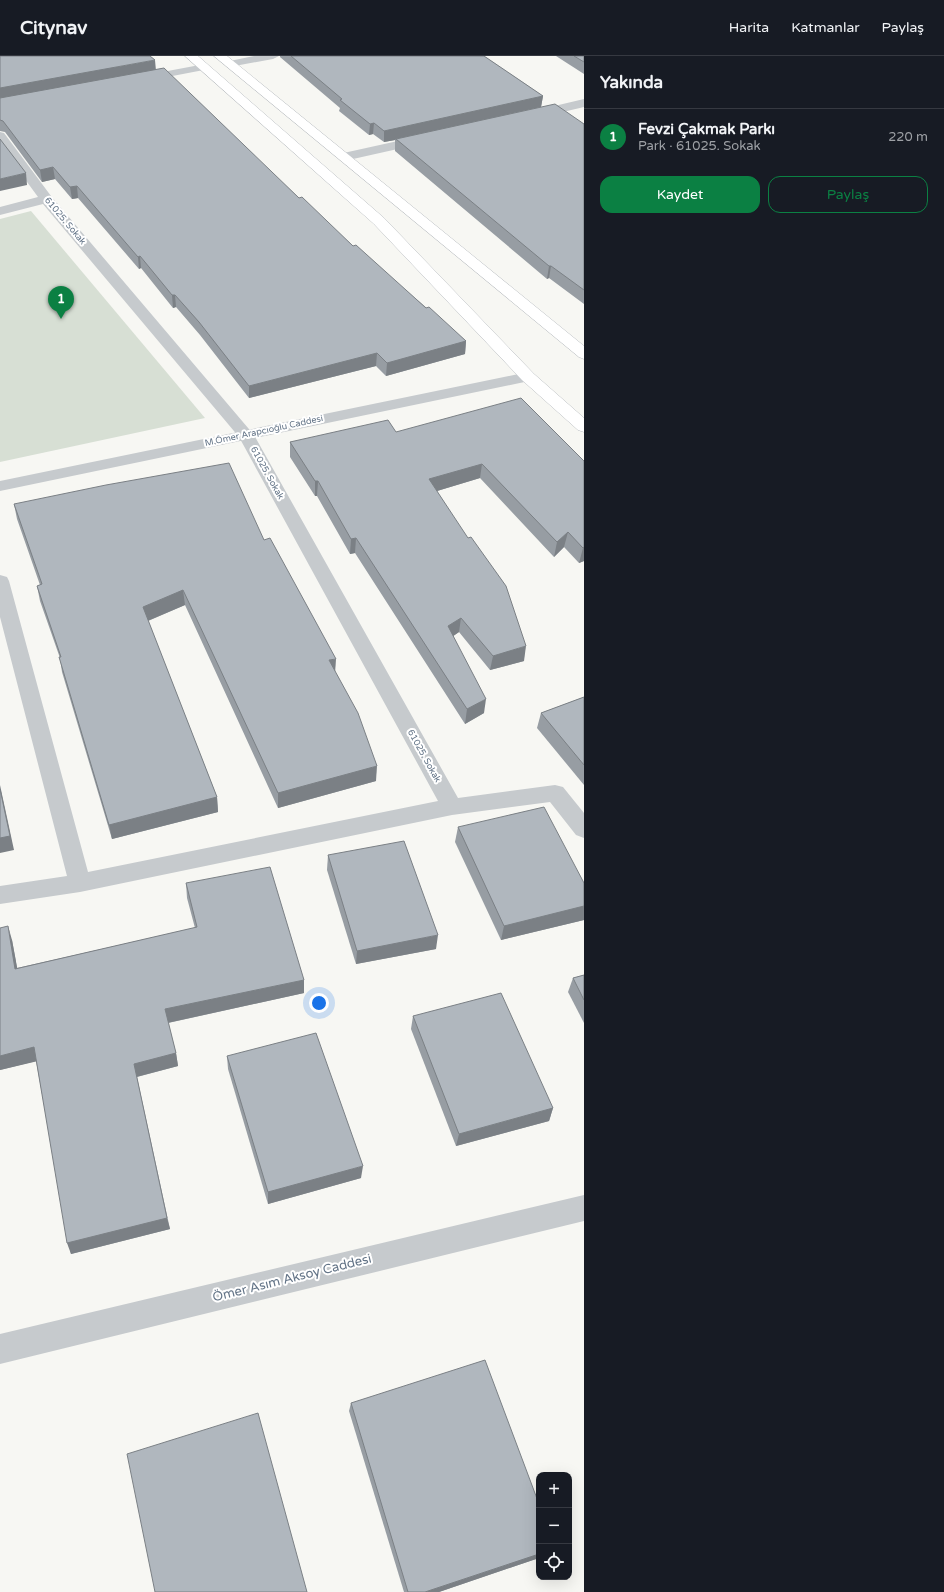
<!DOCTYPE html>
<html lang="tr">
<meta charset="utf-8">
<style>
:root{--surface:#171b24;--page:#242831;--text:#f1f3f6;--muted:#9ea1a6;--line:#363941;--accent:#0b8043}
body{margin:0;font-family:"Varela Round",sans-serif;background:var(--page);color:var(--text)}
.controls{position:absolute;right:12px;bottom:12px;display:grid;overflow:hidden;border-radius:8px;box-shadow:0 4px 16px #0002}
.controls button{width:36px;height:36px;display:grid;place-items:center;padding:0;border:0;border-bottom:1px solid var(--line);background:var(--surface);color:var(--text);font:20px sans-serif}
.you{position:absolute;left:319px;top:947px;width:14px;height:14px;margin:-10px;border:3px solid #fff;border-radius:50%;background:#1a73e8;box-shadow:0 0 0 6px #1a73e833}
.badge{display:grid;place-items:center;width:26px;height:26px;border-radius:50%;background:var(--accent);color:#fff;font-size:13px;font-weight:700}
.pin{position:absolute;translate:-50% -33px;filter:drop-shadow(0 1px 2px #0008)}
.pin::after{content:'';position:absolute;top:21px;width:14px;height:12px;background:inherit;clip-path:polygon(0 0,100% 0,50% 100%)}
.list{margin:0;padding:0;list-style:none}
h2{display:flex;justify-content:space-between;align-items:center;height:52px;margin:0;padding:0 16px;font-size:17px}
h2 small{font-size:13px;font-weight:400;color:var(--muted)}
.list li{display:grid;grid-template-columns:26px 1fr auto;gap:12px;align-items:center;box-sizing:border-box;height:56px;padding:0 16px;border-top:1px solid var(--line)}
.list b{display:block;font-size:15px;white-space:nowrap}
.list p{margin:0;font-size:13px;white-space:nowrap;color:var(--muted)}
.list em{font-size:13px;font-style:normal;color:var(--muted)}
.actions{display:flex;gap:8px;padding:12px 16px}
.actions a{flex:1;padding:9px 0;border:1px solid var(--accent);border-radius:12px;text-align:center;font-size:14px;color:var(--accent)}
.actions .main{background:var(--accent);color:#fff}
.icon{flex:none;width:22px;height:22px;fill:none;stroke:currentColor;stroke-width:2;stroke-linecap:round;stroke-linejoin:round}
.map{position:relative;flex:none;width:584px;height:1536px;overflow:hidden}
header{display:flex;align-items:center;gap:24px;box-sizing:border-box;height:56px;padding:0 20px;background:var(--surface);border-bottom:1px solid var(--line)}
header strong{font-size:19px}
nav{display:flex;gap:22px;margin-inline-start:auto;font-size:14px}
main{display:flex}
aside{flex:1;background:var(--surface)}
.map>svg:first-child{display:block}
</style>
<header>
<strong>Citynav</strong>
<nav><a>Harita</a><a>Katmanlar</a><a>Paylaş</a></nav>
</header>
<main>
<div class="map">
<svg width="584" height="1536" viewBox="0 0 584 1536">
<rect width="100%" height="100%" fill="#f7f7f3"/>
<polygon fill="#d7dfd4" points="31,155 205,362 0,406 0,163"/>
<g fill="none" stroke-linecap="round" stroke-linejoin="round">
<defs>
<g id="primary">
<polygon points="185,0 198,0 384,162 534,318 584,362 584,376 578,374 522,324 374,168"/>
<polygon points="214,0 227,0 584,290 584,303 579,301"/>
</g>
</defs>
<use href="#primary" stroke="#b9bdc1" stroke-width="1"/>
<g fill="#c6cacd" fill-rule="evenodd">
<polygon points="584,43 584,51 533,63 527,59 529,56"/>
<polygon points="0,76 4,77 51,140 254,379 458,742 555,729 563,731 584,757 584,782 576,779 550,746 452,759 80,836 0,848 0,830 67,820 0,561 0,519 7,521 9,525 88,816 438,745 239,381 43,148 0,159 0,151 38,141 0,89"/>
<polygon points="425,79 431,83 429,86 344,105 338,101 339,98"/>
</g>
<g fill="#c6cacd" fill-rule="evenodd">
<polygon points="254,0 279,0 273,3 229,11 223,8 225,6"/>
<polygon points="205,8 211,11 209,13 141,26 135,23 141,20"/>
<polygon points="528,316 534,318 536,321 534,324 0,435 0,425"/>
<polygon points="584,1139 584,1165 0,1308 0,1278"/>
</g>
<use href="#primary" fill="#fff" fill-rule="evenodd"/>
</g>
<g fill="#979da3">
<polygon points="0,0 156,14 353,190 466,285 465,298 386,320 376,310 249,342 200,279 176,251 173,252 141,212 139,213 78,142 72,143 55,123 42,126 5,76 0,75"/>
<polygon points="280,0 484,0 543,40 541,51 584,68 584,248 549,222 547,223 395,95 395,84 384,86 373,78 369,79 339,55 340,52 280,1"/>
<polygon points="556,0 584,0 584,18"/>
<polygon points="396,376 584,405 584,505 579,507 564,491 554,501 480,422 437,435 524,605 490,614 459,576 453,580 484,657 465,668 355,497 350,498 317,440 315,440 290,401 290,386"/>
<polygon points="14,448 264,484 335,616 376,725 278,752 185,549 148,565 217,741 218,756 112,783 62,616 60,602 40,545 37,530 40,529 17,463"/>
<polygon points="584,641 584,729 537,672 541,657"/>
<polygon points="458,771 584,827 584,864 501,884 455,786"/>
<polygon points="328,799 436,893 356,908 327,814"/>
<polygon points="186,827 304,924 304,937 168,967 176,997 178,1010 137,1021 170,1173 71,1198 36,1005 0,1014 0,872 12,884 17,912 195,872 187,842"/>
<polygon points="584,919 584,967 568,936 573,922"/>
<polygon points="413,960 553,1052 549,1065 456,1090 411,973"/>
<polygon points="227,1000 361,1122 268,1148 228,1013"/>
<polygon points="351,1347 539,1448 539,1502 439,1536 404,1536 349,1355"/>
</g>
<g fill="#7b8085">
<polygon points="155,4 156,15 0,43 0,32"/>
<polygon points="543,40 541,51 396,83 395,84 384,86 384,75"/>
<polygon points="374,67 373,78 369,79 370,68"/>
<polygon points="53,111 55,123 42,126 40,114"/>
<polygon points="26,117 27,129 0,135 0,123"/>
<polygon points="77,130 78,142 72,143 70,131"/>
<polygon points="140,200 141,212 139,213 138,201"/>
<polygon points="549,210 551,210 549,222 547,223"/>
<polygon points="172,239 175,239 176,251 173,252"/>
<polygon points="466,285 465,298 386,320 387,307"/>
<polygon points="377,297 376,310 249,342 249,330"/>
<polygon points="482,408 480,422 427,438 429,423"/>
<polygon points="315,425 318,425 317,440 315,440"/>
<polygon points="568,476 564,491 554,501 557,486"/>
<polygon points="356,482 355,497 350,498 351,483"/>
<polygon points="584,491 584,505 579,507 583,492"/>
<polygon points="183,534 185,549 145,566 143,551"/>
<polygon points="461,562 459,576 446,585 448,570"/>
<polygon points="526,590 524,605 490,614 493,600"/>
<polygon points="336,603 335,618 329,604"/>
<polygon points="486,643 484,657 465,668 467,653"/>
<polygon points="377,710 376,725 278,752 278,737"/>
<polygon points="0,729 14,794 0,797"/>
<polygon points="217,741 218,756 112,783 109,769"/>
<polygon points="584,850 584,864 501,884 504,870"/>
<polygon points="8,870 12,884 20,927 15,913"/>
<polygon points="438,879 436,893 356,908 357,895"/>
<polygon points="304,924 304,937 167,967 165,953"/>
<polygon points="34,991 38,1005 0,1014 0,1000"/>
<polygon points="176,997 178,1010 136,1021 134,1008"/>
<polygon points="553,1052 549,1065 456,1090 459,1078"/>
<polygon points="363,1110 361,1122 268,1148 268,1136"/>
<polygon points="167,1162 170,1173 71,1198 67,1187"/>
<polygon points="539,1498 539,1502 439,1536 425,1536"/>
</g>
<g fill="#b0b7be" stroke="#7b8085">
<polygon points="0,0 150,0 155,4 0,32"/>
<polygon points="291,0 484,0 543,40 384,75 374,67 370,68 340,44 342,43"/>
<polygon points="574,0 584,0 584,6"/>
<polygon points="164,12 299,142 302,141 353,190 356,189 426,252 429,251 466,285 387,307 377,297 249,330 199,266 175,239 172,239 140,200 138,201 77,130 70,131 53,111 40,114 3,65 0,64 0,42"/>
<polygon points="555,48 584,68 584,234 551,210 549,210 396,83"/>
<polygon points="0,83 26,117 0,123"/>
<polygon points="521,342 584,405 584,491 583,492 568,476 557,486 482,408 429,423 468,482 471,481 506,530 526,590 493,600 461,562 448,570 486,643 467,653 356,482 351,483 318,425 315,425 290,386 388,364 396,376"/>
<polygon points="229,407 264,484 270,482 336,603 329,604 358,657 377,710 278,737 183,534 143,551 217,741 109,769 59,601 61,601 37,530 42,528 14,448 106,429"/>
<polygon points="584,641 584,709 541,657"/>
<polygon points="0,733 10,780 0,782"/>
<polygon points="544,751 584,827 584,850 504,870 458,771"/>
<polygon points="404,785 438,879 357,895 328,799"/>
<polygon points="270,811 304,924 165,953 176,997 134,1008 167,1162 67,1187 34,991 0,1000 0,872 8,870 15,913 197,871 186,827"/>
<polygon points="584,919 584,944 573,922"/>
<polygon points="501,937 553,1052 459,1078 413,960"/>
<polygon points="316,977 363,1110 268,1136 227,1000"/>
<polygon points="485,1304 539,1448 539,1498 425,1536 408,1536 351,1347"/>
<polygon points="258,1357 307,1536 155,1536 127,1398"/>
</g>
<g text-anchor="middle" dominant-baseline="central" stroke-width="4" stroke-linejoin="round" paint-order="stroke">
<g font-size="9" fill="#637487" stroke="#fff">
<text transform="translate(65 165) rotate(50)">61025. Sokak</text>
<text transform="translate(264 375) rotate(-12)">M.Ömer Arapcıoğlu Caddesi</text>
<text transform="translate(267 417) rotate(61)">61025. Sokak</text>
<text transform="translate(424 700) rotate(61)">61025. Sokak</text>
</g>
<g font-size="13" fill="#637487" stroke="#fff">
<text transform="translate(292 1222) rotate(-14)">Ömer Asım Aksoy Caddesi</text>
</g>
</g>
</svg>
<div class="controls">
<button>+</button>
<button>−</button>
<button><svg class="icon" aria-label="locate" viewBox="0 0 24 24"><circle cx="12" cy="12" r="6"/><path d="M12 2v4M12 18v4M2 12h4M18 12h4"/></svg></button>
</div>
<div class="you"></div>
<div class="pin badge" style="left:61px;top:263px">1</div>
</div>
<aside>
<h2>Yakında<small></small></h2>
<ul class="list">
<li><span class="badge">1</span><div><b>Fevzi Çakmak Parkı</b><p>Park · 61025. Sokak</p></div><em>220 m</em></li>
</ul>
<div class="actions"><a class="main">Kaydet</a><a>Paylaş</a></div>
</aside>
</main>
